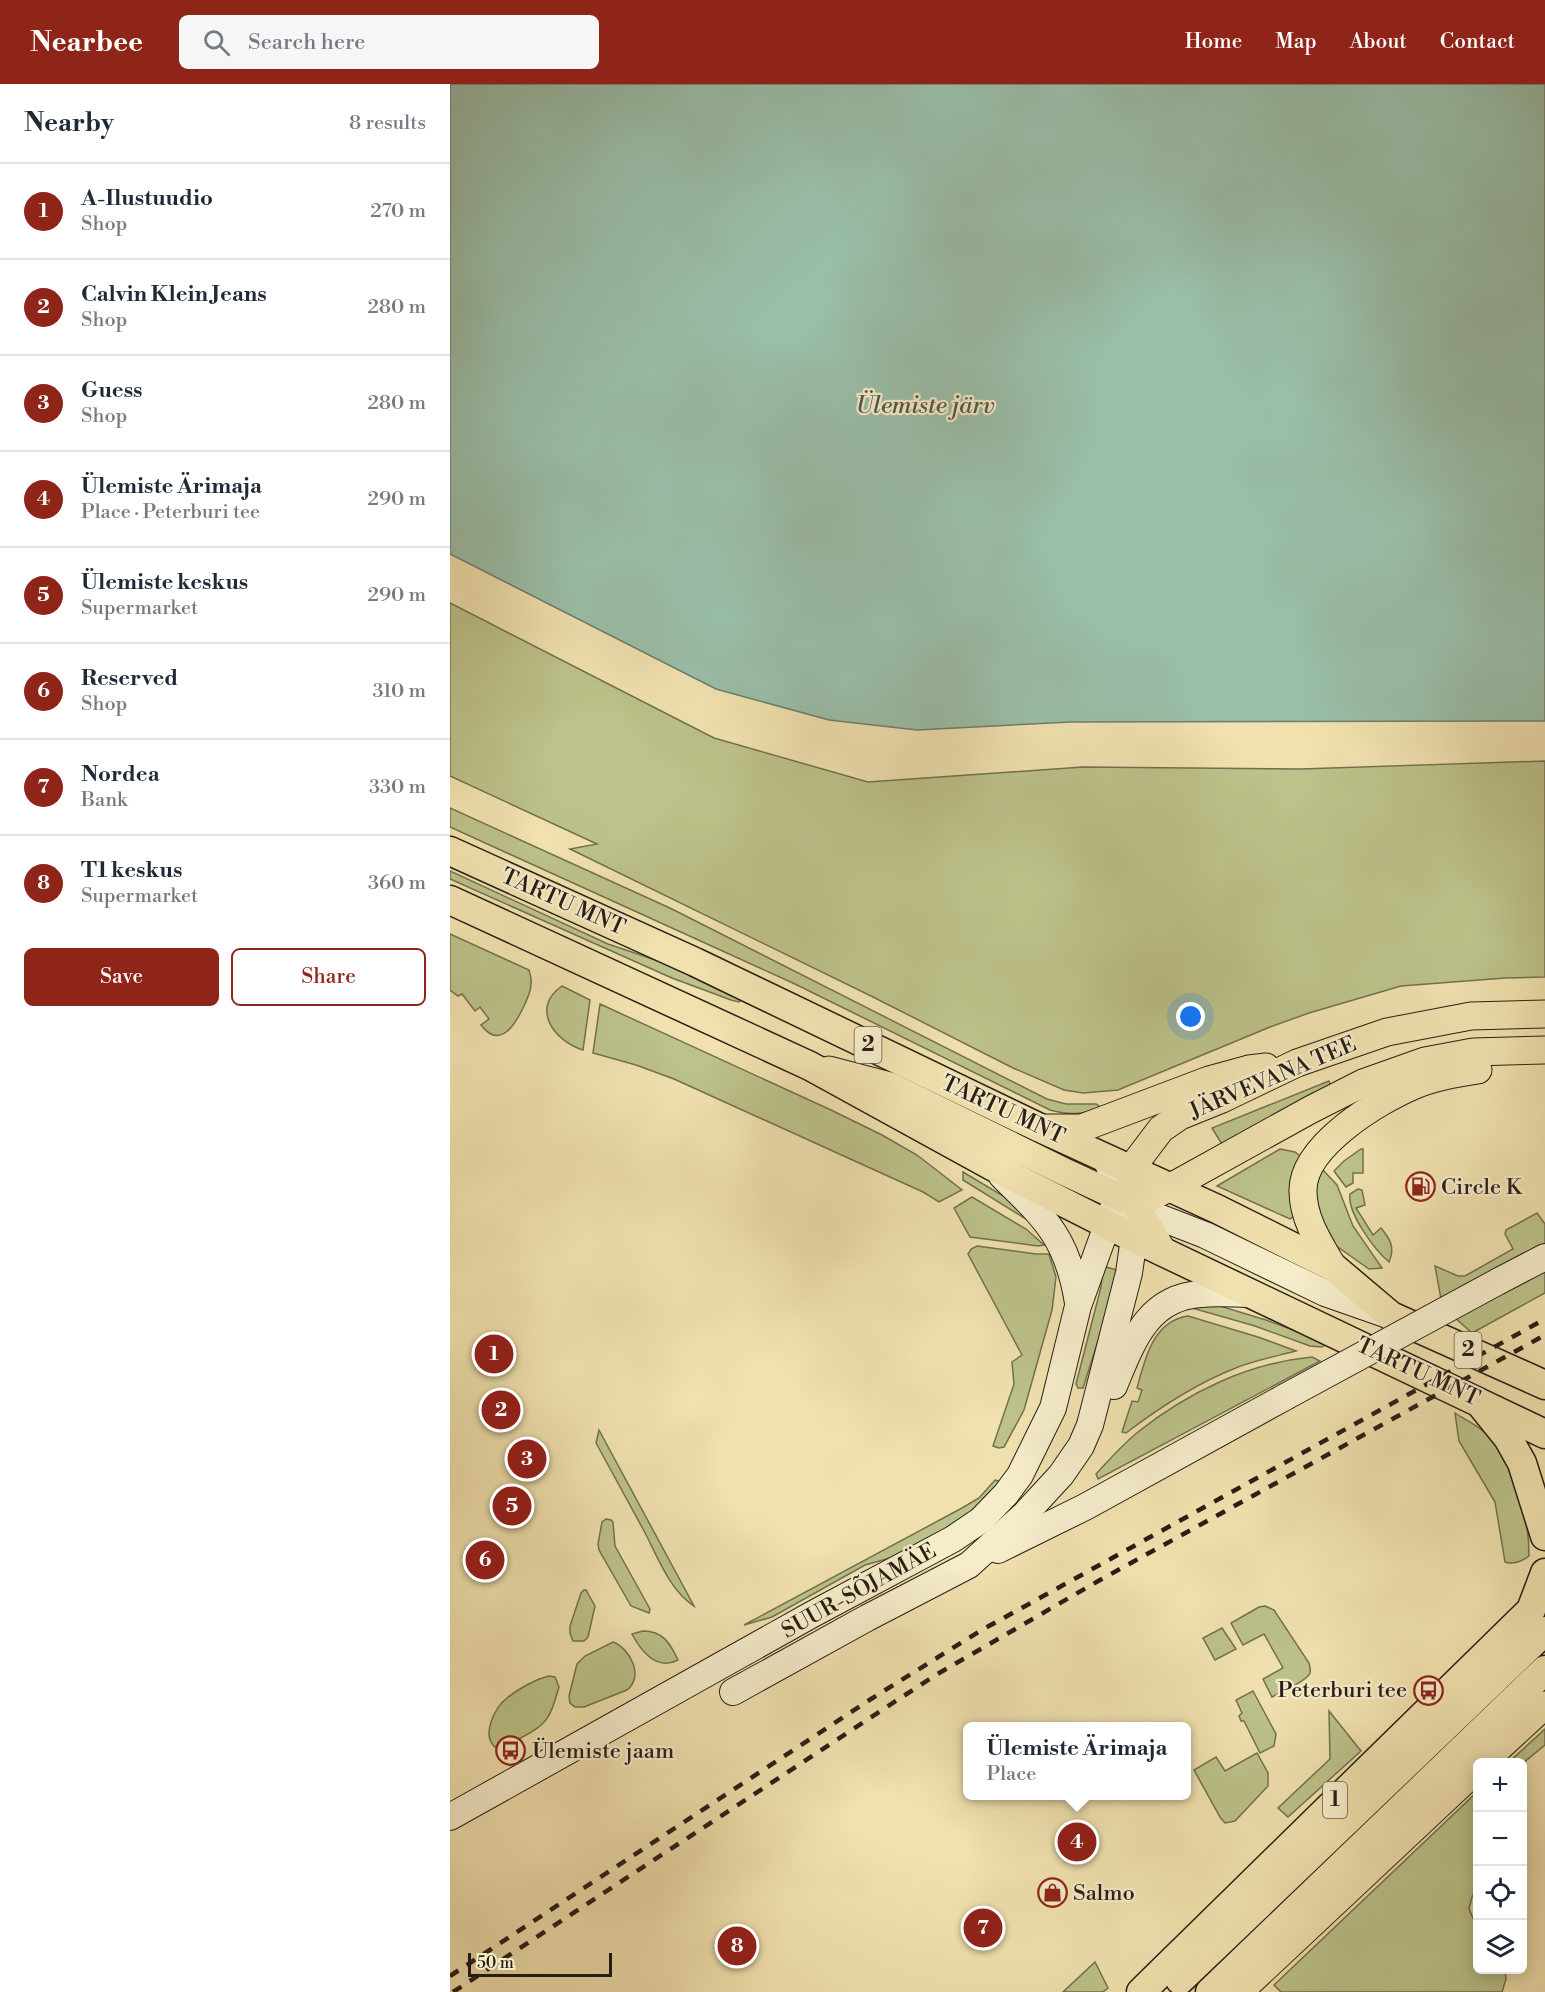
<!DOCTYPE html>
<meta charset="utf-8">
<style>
:root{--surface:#fff;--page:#f6f6f7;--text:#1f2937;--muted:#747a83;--line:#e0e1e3;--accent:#8f2418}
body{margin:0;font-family:"Libre Bodoni",serif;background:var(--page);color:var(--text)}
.controls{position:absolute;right:18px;bottom:18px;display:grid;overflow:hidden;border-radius:9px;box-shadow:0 3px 15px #0003}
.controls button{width:54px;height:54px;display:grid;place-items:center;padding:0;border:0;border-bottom:2px solid var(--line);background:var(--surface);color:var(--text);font:30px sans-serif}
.scale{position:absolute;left:18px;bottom:15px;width:144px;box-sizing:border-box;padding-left:6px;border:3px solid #271d15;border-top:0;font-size:16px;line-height:21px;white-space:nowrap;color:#271d15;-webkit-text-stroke:4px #f5ecca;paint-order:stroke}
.you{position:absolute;left:741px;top:933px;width:21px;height:21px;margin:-15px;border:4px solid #fff;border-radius:50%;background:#1a73e8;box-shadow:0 0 0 9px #1a73e833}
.badge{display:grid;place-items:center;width:39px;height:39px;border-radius:50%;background:var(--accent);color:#fff;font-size:20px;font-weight:700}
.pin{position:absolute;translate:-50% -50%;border:3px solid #fff;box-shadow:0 2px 6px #0006}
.popup{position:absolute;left:513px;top:1638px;width:228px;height:78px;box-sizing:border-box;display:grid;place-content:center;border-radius:9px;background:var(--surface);filter:drop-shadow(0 2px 4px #0005);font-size:20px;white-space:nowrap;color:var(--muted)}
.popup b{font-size:22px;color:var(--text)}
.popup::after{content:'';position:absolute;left:50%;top:100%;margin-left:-12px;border:12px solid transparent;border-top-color:var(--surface)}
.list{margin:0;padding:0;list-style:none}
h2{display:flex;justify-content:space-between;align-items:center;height:78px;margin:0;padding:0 24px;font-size:26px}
h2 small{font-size:20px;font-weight:400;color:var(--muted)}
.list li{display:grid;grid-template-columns:39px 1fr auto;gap:18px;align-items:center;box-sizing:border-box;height:96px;padding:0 24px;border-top:2px solid var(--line)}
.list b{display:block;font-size:22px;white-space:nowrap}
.list p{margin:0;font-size:20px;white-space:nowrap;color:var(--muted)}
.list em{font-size:20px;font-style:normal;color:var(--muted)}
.actions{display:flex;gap:12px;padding:18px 24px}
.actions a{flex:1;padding:14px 0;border:2px solid var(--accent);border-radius:9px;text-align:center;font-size:21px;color:var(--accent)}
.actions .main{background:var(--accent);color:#fff}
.icon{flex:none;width:33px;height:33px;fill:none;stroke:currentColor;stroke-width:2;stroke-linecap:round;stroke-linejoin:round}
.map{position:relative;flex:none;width:1095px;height:1908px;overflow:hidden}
header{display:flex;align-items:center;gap:36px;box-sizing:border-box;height:84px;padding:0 30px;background:var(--accent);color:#fff}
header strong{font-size:28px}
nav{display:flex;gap:33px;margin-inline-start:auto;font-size:21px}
.search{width:420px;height:54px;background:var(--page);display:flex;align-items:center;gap:15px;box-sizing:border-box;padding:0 21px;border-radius:9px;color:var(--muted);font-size:22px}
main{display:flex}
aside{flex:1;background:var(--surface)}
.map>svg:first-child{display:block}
</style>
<header>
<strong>Nearbee</strong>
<div class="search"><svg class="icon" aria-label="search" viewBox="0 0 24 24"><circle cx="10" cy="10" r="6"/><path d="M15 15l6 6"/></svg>Search here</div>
<nav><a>Home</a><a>Map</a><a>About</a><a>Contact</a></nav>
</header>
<main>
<aside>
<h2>Nearby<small>8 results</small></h2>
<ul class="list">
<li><span class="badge">1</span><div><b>A-Ilustuudio</b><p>Shop</p></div><em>270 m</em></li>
<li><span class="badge">2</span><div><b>Calvin Klein Jeans</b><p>Shop</p></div><em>280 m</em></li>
<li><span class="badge">3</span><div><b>Guess</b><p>Shop</p></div><em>280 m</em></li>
<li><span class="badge">4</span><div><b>Ülemiste Ärimaja</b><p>Place · Peterburi tee</p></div><em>290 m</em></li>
<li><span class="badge">5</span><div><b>Ülemiste keskus</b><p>Supermarket</p></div><em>290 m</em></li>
<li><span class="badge">6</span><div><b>Reserved</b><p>Shop</p></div><em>310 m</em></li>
<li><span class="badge">7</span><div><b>Nordea</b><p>Bank</p></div><em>330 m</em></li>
<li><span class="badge">8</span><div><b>T1 keskus</b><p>Supermarket</p></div><em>360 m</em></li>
</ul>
<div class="actions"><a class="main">Save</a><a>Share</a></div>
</aside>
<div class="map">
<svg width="1095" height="1908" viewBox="0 0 1095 1908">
<rect width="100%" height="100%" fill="#f0e1ae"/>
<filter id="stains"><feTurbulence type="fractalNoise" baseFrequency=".00333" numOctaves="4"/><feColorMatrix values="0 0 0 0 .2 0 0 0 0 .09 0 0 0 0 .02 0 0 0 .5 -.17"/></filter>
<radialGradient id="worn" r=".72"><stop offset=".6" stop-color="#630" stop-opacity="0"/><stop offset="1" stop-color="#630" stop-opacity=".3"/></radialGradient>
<g fill="#bcc289" stroke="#72704f" stroke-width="1.5">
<polygon points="0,519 264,654 418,698 633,683 851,685 1095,677 1095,893 1055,894 951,902 859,929 820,943 668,1006 633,1009 614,1006 563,984 421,912 120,765 147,760 0,692"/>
<path d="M 0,724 L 222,825 L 597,1015 L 616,1020 L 646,1020 L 652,1024 C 631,1030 622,1032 600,1026 L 345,900 L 0,743 Z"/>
<polygon points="0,787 158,860 238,887 291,914 291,916 289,918 281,916 222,894 0,795"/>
<path d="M 0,850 L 79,886 C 80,890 82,895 81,900 C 81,908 77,915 74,922 C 65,941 50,966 31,941 L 39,935 L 30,923 L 25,927 L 12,910 L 8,912 L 0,906 Z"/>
<path d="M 112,902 L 140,916 L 133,966 C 104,957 80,924 112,902 Z"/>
<polygon points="150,920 381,1026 432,1051 467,1071 512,1106 489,1118 473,1108 224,995 186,981 143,969"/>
<polygon points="879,997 881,1003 773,1062 762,1044"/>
<polygon points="830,1065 845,1068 853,1074 845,1132 840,1135 767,1102"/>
<polygon points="911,1065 913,1065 913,1089 903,1089 903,1099 896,1103 884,1087 894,1077"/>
<polygon points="872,1085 887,1101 903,1142 932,1184 919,1185 882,1159 864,1122 867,1094"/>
<polygon points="513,1088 560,1116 580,1134 576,1135 513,1096"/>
<path d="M 908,1105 L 912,1106 L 915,1121 L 906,1124 L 923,1151 L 931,1144 C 941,1156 945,1164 939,1178 C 925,1166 897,1129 900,1110 Z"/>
<polygon points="522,1113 576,1145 594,1161 588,1162 520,1153 504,1124"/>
<polygon points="1087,1129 1095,1140 1095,1160 991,1215 985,1182 1008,1192 1015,1192 1063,1165 1055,1150 1056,1146"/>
<polygon points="527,1162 586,1170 599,1170 606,1193 602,1226 574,1326 554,1363 549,1364 543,1362 564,1300 562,1278 572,1271 518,1170 521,1165"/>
<polygon points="656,1183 667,1186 661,1216 633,1304 628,1304 626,1300 651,1203 653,1185 655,1185"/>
<polygon points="1095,1185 1095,1209 1022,1249 1004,1233"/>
<polygon points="760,1219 816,1236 878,1259 872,1263 860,1262 805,1242 742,1224"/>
<path d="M 738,1232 L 808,1253 L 846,1267 C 827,1272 806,1276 788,1283 C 747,1299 710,1323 676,1349 L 672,1348 L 682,1317 L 688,1318 L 692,1306 L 687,1304 C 695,1275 703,1237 738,1232 Z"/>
<path d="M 862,1273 L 870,1277 L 648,1395 L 646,1390 C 659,1376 673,1360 688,1348 C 738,1308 799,1279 862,1273 Z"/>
<path d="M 1005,1329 C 1014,1335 1025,1340 1033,1347 C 1066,1375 1079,1431 1079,1472 C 1073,1477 1063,1481 1055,1478 L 1045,1418 L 1009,1357 Z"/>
<path d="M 149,1346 L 244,1522 C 219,1506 207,1471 193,1445 C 177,1416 162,1388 146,1359 Z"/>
<polygon points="545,1396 551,1398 547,1404 512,1435 451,1471 415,1481 322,1533 294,1541 512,1424 529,1414"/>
<polygon points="156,1435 161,1436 163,1438 165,1462 200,1525 199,1529 181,1522 149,1466 148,1460 152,1438"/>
<polygon points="134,1506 136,1506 145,1522 138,1553 134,1557 123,1557 120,1549 120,1542 131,1509"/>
<path d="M 815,1522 L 824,1526 L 859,1579 C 860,1583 861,1586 860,1589 C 857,1597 830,1609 822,1613 L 813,1595 L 833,1584 L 814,1550 L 793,1561 L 781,1539 L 809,1523 Z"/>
<polygon points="772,1544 786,1565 765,1576 753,1554"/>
<path d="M 193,1547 C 213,1547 220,1559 228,1576 C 206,1587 191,1567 182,1550 Z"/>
<path d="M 163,1558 C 181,1565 194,1593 177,1606 L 134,1623 L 125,1623 L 120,1619 L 119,1612 L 127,1580 L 135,1572 Z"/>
<path d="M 99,1592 L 105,1593 L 109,1603 C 99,1637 98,1640 65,1657 L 63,1653 L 45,1663 C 31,1651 45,1623 57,1614 C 68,1605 86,1595 99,1592 Z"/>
<polygon points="803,1607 826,1650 824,1662 810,1669 794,1637 791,1637 789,1632 792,1629 786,1616"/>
<polygon points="879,1627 911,1667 838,1733 828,1724 880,1675"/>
<polygon points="1095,1645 1095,1661 1073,1679 1059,1678"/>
<polygon points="807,1669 818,1689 818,1702 785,1737 775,1739 770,1733 744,1686 766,1673 775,1687"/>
<polygon points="1027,1708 1027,1803 1022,1813 1019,1825 1027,1843 1028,1886 1055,1886 1056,1895 1052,1908 831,1908 824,1901"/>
<polygon points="645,1878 658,1904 653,1908 613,1908"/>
</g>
<polygon fill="#9abea9" stroke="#6c7e6e" stroke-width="1.5" points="0,0 1095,0 1095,637 620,638 467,646 379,636 266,605 0,470"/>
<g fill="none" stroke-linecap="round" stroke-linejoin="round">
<defs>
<g id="secondary">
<path d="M 552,1092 C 596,1135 618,1155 628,1219"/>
<polyline points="675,1134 690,1130 706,1132 755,1151 875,1209 935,1230"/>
<polyline points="1049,1197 1095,1173"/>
<path d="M 664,1302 C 682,1259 697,1213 751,1210 C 768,1208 786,1210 803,1210"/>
<polyline points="548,1466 635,1423 835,1313"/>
<polyline points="283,1608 417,1534 519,1481 575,1430 611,1391 631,1362 640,1341 679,1189 684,1154 673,1115 656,1075"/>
<polyline points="0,1733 361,1531 503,1455 531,1436 556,1410 570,1391 603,1324 628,1222 664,1122"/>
</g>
<g id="primary">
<polyline points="379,986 440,1002 615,1088 673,1115 684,1118 699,1114 719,1104 860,1026 913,999 975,977 1023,968 1095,966"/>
<polyline points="590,1044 632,1044 759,996 799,985 816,983"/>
<polyline points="712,1166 684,1118 680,1105 680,1086 711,1045 730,1032 772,1015 847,979 937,948 1021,932 1095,930"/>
<path d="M 883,1183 C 869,1159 853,1135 853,1107 C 852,1062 929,1016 965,1001 C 985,993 1007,989 1028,986"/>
<polyline points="1033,1678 1095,1621"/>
<polyline points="789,1908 1028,1684"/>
</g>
<g id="trunk">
<polyline points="0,767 245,878 590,1044 767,1125 883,1183 941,1232 1095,1301"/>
<polyline points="0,816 360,982 542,1082 684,1154 1095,1350"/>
<polyline points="1033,1323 1058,1354 1072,1379 1095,1452"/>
<polyline points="730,1896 1095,1547"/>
<polyline points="691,1908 1081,1526 1095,1489"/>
<polyline points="760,1908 1095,1586"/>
</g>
</defs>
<use href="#secondary" stroke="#271d15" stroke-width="28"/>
<use href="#primary" stroke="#271d15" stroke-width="29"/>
<use href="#trunk" stroke="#271d15" stroke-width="31"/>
<use href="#secondary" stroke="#f5ecca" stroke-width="26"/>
<use href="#primary" stroke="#f0e1ae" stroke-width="27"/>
<use href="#trunk" stroke="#f0e1ae" stroke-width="28"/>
<g stroke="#271d15" stroke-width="4.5" stroke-dasharray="10 10" stroke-linecap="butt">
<polyline points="0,1892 421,1615 530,1547 1095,1235"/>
<polyline points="3,1908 484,1592 650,1496 1095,1251"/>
</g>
<defs>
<polyline id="secondary-bridge" points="835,1313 1049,1197"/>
</defs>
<use href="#secondary-bridge" stroke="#271d15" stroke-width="28" stroke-linecap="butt"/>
<use href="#secondary-bridge" stroke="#f5ecca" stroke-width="26"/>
</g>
<defs>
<symbol id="fuel-ring" viewBox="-11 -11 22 22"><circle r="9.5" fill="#f5ecca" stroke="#8f2418" stroke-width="1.5"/><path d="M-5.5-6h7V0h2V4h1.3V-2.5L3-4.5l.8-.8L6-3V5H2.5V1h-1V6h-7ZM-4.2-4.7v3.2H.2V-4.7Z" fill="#8f2418"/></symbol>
<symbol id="bus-ring" viewBox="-11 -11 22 22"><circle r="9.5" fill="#f5ecca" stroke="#8f2418" stroke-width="1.5"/><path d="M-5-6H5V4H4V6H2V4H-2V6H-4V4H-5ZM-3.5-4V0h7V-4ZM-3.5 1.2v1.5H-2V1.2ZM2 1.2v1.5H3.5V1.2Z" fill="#8f2418"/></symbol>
<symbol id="shop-ring" viewBox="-11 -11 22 22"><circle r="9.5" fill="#f5ecca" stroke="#8f2418" stroke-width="1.5"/><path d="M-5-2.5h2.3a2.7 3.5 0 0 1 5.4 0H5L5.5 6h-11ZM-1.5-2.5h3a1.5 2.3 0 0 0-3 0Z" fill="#8f2418"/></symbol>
</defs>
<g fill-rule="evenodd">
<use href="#fuel-ring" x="954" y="1086" width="33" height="33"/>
<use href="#bus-ring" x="962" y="1590" width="33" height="33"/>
<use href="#bus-ring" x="44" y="1650" width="33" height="33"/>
<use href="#shop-ring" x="586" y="1792" width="33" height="33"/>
</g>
<g text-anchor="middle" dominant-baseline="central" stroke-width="4.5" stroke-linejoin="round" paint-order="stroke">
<g fill="#f5ecca" stroke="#655b4b" stroke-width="1.5">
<rect x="404.5" y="943" width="27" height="36" rx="4.5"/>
<rect x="1004.5" y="1248" width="27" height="36" rx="4.5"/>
<rect x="873" y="1698" width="24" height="36" rx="4.5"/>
</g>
<g font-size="21" font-weight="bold" fill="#271d15">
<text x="418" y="961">2</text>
<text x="1018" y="1266">2</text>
<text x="885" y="1716">1</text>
</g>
<g font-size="22" fill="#271d15" stroke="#f5ecca">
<text transform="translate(113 818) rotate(24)">TARTU MNT</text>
<text transform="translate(823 994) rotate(-23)">JÄRVEVANA TEE</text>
<text transform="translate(553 1026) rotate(25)">TARTU MNT</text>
<text transform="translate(968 1288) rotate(25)">TARTU MNT</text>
<text transform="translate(409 1507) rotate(-29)">SUUR-SÕJAMÄE</text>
</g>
<g font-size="22" fill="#271d15" stroke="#f5ecca" text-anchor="start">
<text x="991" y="1103">Circle K</text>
<text x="957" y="1606" text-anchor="end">Peterburi tee</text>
<text x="82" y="1667">Ülemiste jaam</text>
<text x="623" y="1809">Salmo</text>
</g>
<g font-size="24" font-style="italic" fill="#4f5549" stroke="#f5ecca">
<text x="475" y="322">Ülemiste järv</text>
</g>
</g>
<rect width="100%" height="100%" filter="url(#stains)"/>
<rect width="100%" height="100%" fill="url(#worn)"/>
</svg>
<div class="controls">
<button>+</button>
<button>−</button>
<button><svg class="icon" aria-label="locate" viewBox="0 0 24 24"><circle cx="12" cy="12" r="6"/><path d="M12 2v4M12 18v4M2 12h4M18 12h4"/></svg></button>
<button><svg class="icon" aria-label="layers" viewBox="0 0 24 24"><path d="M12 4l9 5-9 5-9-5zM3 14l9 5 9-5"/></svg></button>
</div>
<div class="scale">50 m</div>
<div class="you"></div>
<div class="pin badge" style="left:44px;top:1270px">1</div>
<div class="pin badge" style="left:51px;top:1326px">2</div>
<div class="pin badge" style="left:77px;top:1375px">3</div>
<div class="pin badge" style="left:627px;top:1758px">4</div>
<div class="popup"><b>Ülemiste Ärimaja</b>Place</div>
<div class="pin badge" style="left:62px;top:1422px">5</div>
<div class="pin badge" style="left:35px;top:1476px">6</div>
<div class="pin badge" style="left:533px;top:1844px">7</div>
<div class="pin badge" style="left:287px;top:1862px">8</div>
</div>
</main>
